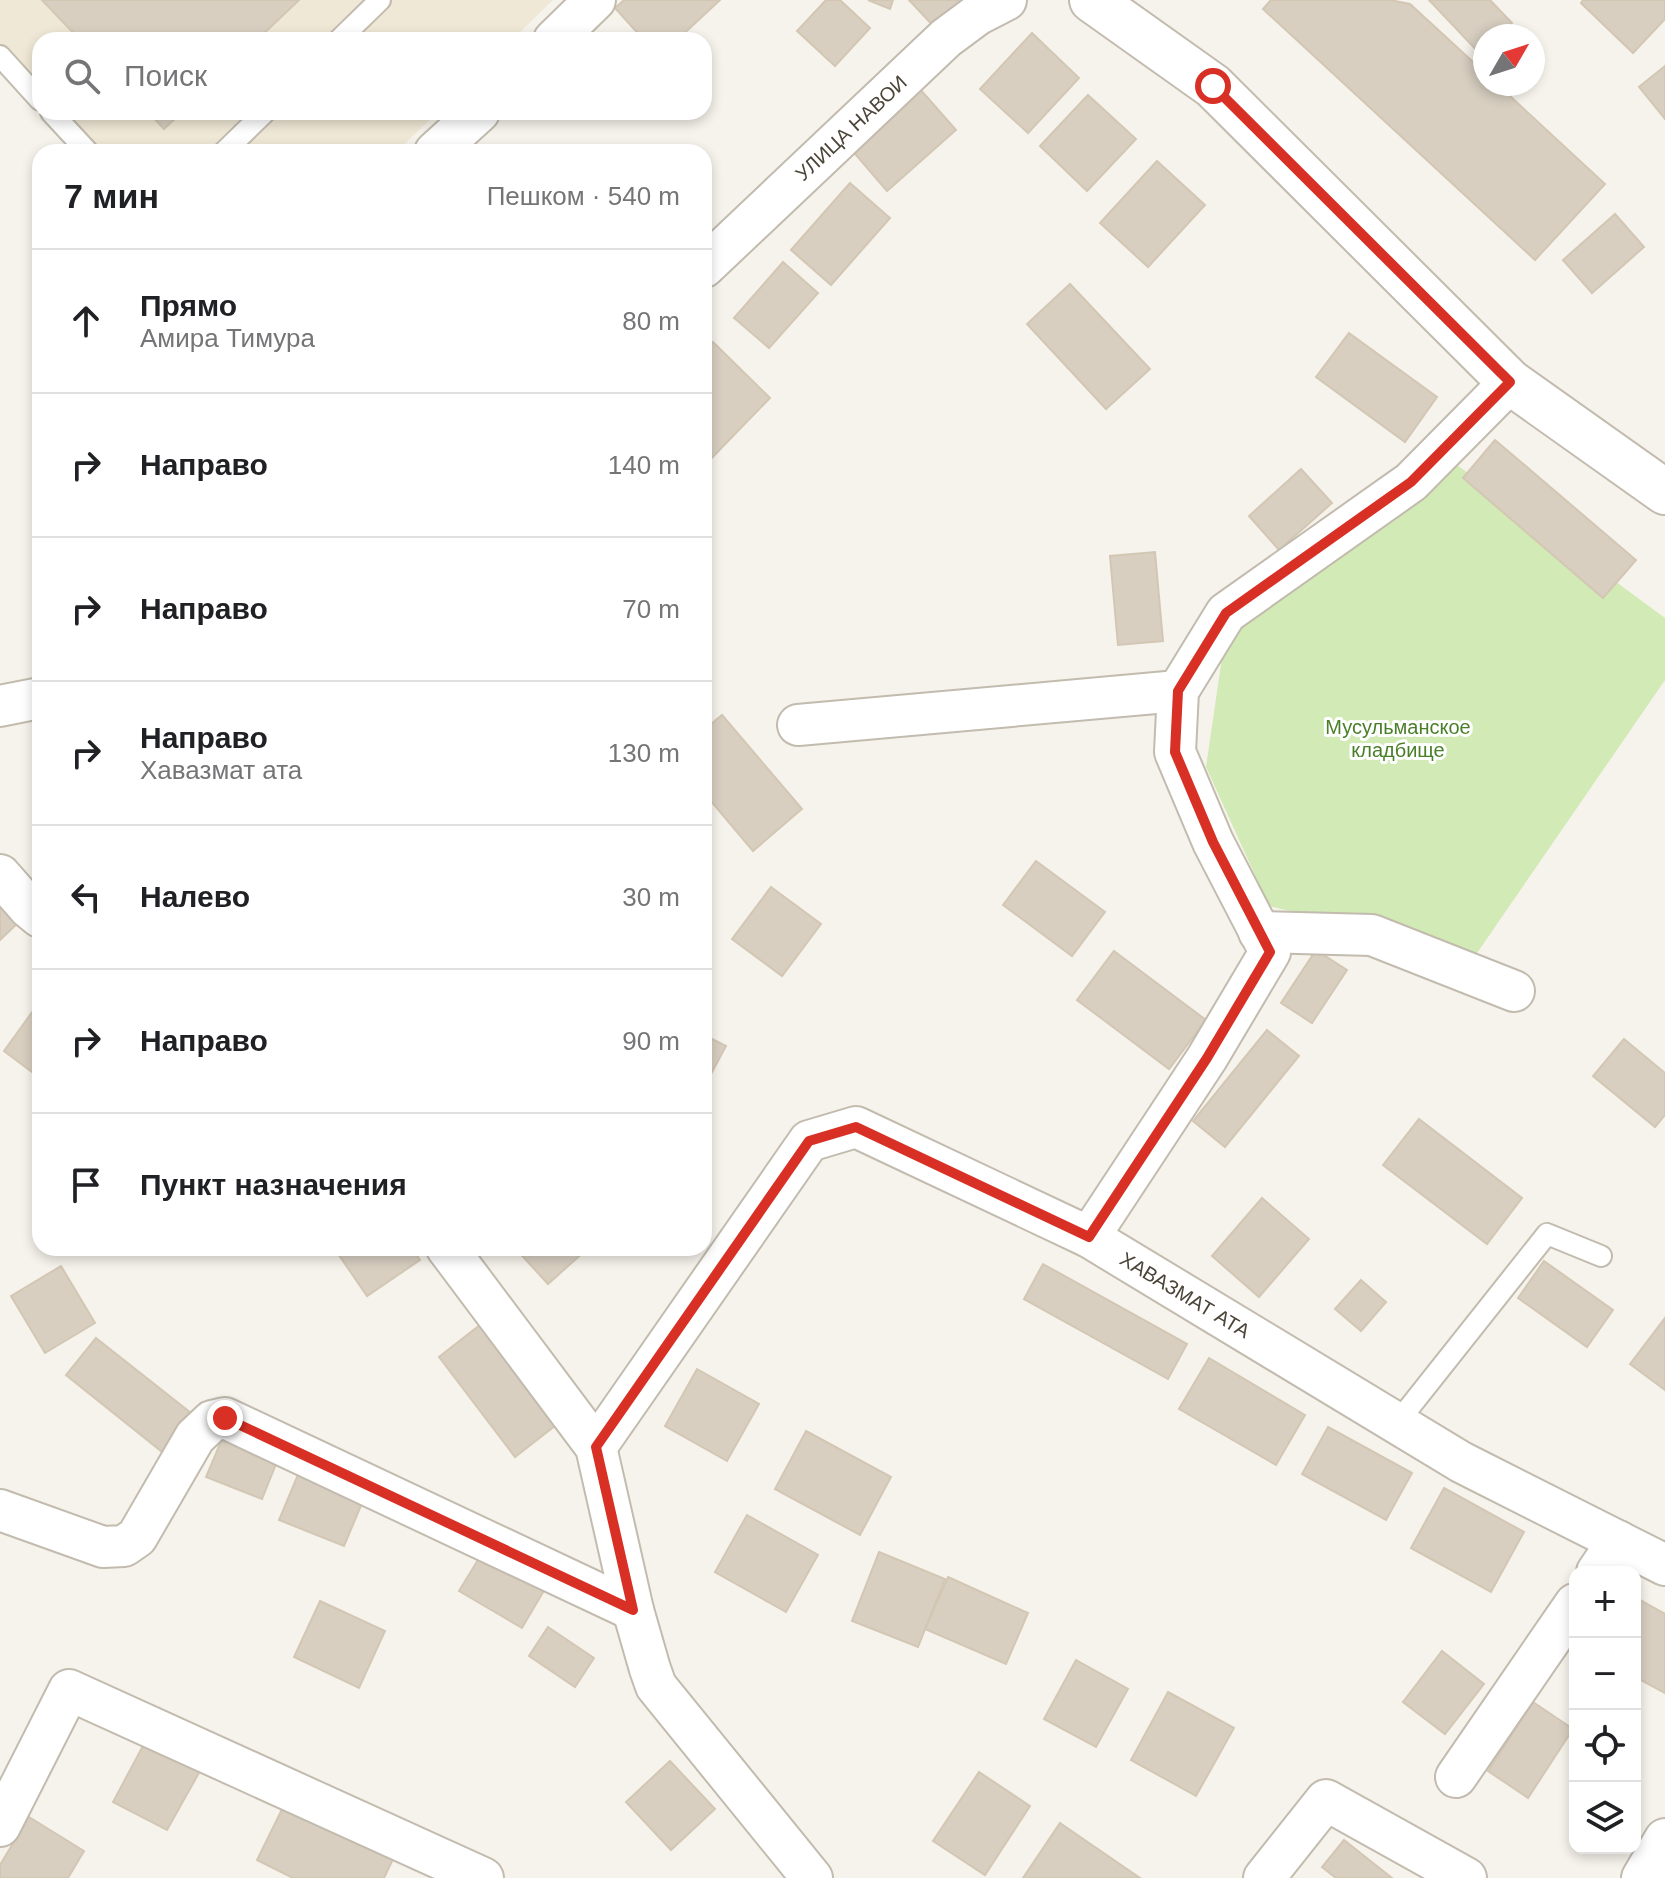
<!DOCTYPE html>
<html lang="ru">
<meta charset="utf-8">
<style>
:root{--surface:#fff;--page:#f2f2f2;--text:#202124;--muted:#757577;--line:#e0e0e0}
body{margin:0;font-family:Arial,sans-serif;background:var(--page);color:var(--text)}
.controls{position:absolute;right:24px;bottom:24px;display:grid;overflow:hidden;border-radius:16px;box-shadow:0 4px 12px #0003}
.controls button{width:72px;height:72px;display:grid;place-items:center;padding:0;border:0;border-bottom:2px solid var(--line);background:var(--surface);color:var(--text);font:40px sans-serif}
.compass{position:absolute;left:1473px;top:24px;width:72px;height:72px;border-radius:50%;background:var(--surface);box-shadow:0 4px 12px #0003;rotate:51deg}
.stop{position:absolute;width:24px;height:24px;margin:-18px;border:6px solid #d93025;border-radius:50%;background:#fff}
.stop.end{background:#d93025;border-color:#fff;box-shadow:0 2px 8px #0008}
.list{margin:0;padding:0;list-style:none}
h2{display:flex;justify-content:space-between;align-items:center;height:104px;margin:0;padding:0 32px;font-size:34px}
h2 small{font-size:26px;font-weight:400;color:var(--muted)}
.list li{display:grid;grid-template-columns:52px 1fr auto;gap:24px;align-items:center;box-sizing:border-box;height:144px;padding:0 32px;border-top:2px solid var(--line)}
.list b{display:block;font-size:30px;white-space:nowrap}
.list p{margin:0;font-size:26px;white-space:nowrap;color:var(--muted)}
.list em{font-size:26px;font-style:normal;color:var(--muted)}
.icon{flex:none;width:44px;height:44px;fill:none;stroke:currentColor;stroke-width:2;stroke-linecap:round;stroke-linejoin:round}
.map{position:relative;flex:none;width:1665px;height:1878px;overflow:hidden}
.search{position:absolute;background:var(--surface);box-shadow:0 4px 12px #0003;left:32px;top:32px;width:680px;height:88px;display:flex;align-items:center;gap:20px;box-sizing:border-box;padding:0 28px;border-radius:24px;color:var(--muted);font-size:30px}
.panel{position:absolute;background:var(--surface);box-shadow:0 4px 12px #0003;left:32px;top:144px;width:680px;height:1112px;border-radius:24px}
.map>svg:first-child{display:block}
</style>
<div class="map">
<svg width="1665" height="1878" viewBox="0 0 1665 1878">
<rect width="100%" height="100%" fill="#f6f3ec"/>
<g fill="#efe8d6">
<polygon points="0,0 553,0 512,40 40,40 40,99 0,55"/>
<polygon points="51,112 438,112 396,152 87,152"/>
</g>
<polygon fill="#d2eab5" points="1453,462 1665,618 1665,680 1475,956 1269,906 1206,767 1225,637"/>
<g fill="#d8cfc1" stroke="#d3c7b4" stroke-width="2">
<polygon points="42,0 299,0 257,40 80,40"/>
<polygon points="624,0 720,0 677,40 644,40 615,8"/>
<polygon points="826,0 840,0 870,28 835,66 797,31"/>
<polygon points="868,0 893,0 890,9"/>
<polygon points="909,0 961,0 967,6 939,32"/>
<polygon points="1271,0 1390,0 1410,4 1485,73 1485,84 1497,84 1605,184 1535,260 1263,9"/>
<polygon points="1429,0 1490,0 1512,23 1499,36 1485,36 1485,50 1480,54"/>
<polygon points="1583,0 1665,0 1665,19 1633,53 1581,3"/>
<polygon points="1032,33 1079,78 1028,133 980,89"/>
<polygon points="1665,66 1665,119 1639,87"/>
<polygon points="919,88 956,130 887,191 851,149"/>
<polygon points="1088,95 1136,139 1087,191 1040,146"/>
<polygon points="148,112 182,112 164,129"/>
<polygon points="1157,161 1205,205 1148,267 1100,223"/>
<polygon points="850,183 890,218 831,285 791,250"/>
<polygon points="1615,214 1644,247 1592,293 1563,260"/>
<polygon points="783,262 818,293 769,348 734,318"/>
<polygon points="1070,284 1150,369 1106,409 1027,324"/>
<polygon points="1349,333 1437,397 1405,442 1316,377"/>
<polygon points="713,342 770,398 704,466 704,351"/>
<polygon points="1495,440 1636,560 1603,598 1463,478"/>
<polygon points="1301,469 1332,503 1279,550 1249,516"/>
<polygon points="1155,552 1163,641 1118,645 1110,556"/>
<polygon points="722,715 802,809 753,851 704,793 704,730"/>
<polygon points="1036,861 1105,912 1072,956 1003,905"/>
<polygon points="771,887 821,924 782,976 732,939"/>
<polygon points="0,896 22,919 0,940"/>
<polygon points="1316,950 1347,970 1312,1023 1281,1003"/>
<polygon points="1114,951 1206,1020 1169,1069 1077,1000"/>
<polygon points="38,1004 40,1006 40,1078 4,1051"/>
<polygon points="1267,1030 1299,1056 1225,1147 1193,1121"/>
<polygon points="704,1035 726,1046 704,1087"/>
<polygon points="1624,1039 1665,1073 1665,1115 1655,1127 1593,1076"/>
<polygon points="1419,1119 1522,1198 1487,1244 1383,1165"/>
<polygon points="1262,1198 1309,1239 1259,1297 1212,1256"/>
<polygon points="334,1248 412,1248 420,1260 367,1296"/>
<polygon points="515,1248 582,1248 585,1251 548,1284"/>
<polygon points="1544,1261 1613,1310 1587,1347 1518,1298"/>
<polygon points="1043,1264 1187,1344 1168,1379 1024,1299"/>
<polygon points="61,1266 95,1323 45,1353 11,1296"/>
<polygon points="1361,1280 1386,1302 1361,1331 1335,1309"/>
<polygon points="1665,1318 1665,1390 1630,1364"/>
<polygon points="480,1325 556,1425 515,1457 439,1357"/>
<polygon points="96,1338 196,1417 166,1455 66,1375"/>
<polygon points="1209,1358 1305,1415 1276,1465 1179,1409"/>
<polygon points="697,1369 759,1404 727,1461 665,1426"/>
<polygon points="1328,1427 1412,1473 1386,1520 1302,1474"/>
<polygon points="806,1431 891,1477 860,1535 775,1489"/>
<polygon points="225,1432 280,1454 262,1499 206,1477"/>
<polygon points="300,1470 365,1496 344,1546 279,1520"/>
<polygon points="1444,1488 1524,1532 1491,1592 1411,1548"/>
<polygon points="747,1515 818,1555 786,1612 715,1572"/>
<polygon points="484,1550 546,1587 522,1628 459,1591"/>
<polygon points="879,1552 945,1579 918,1647 852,1621"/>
<polygon points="948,1577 1028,1613 1006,1664 925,1629"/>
<polygon points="1635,1597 1665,1614 1665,1693 1635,1677"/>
<polygon points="320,1601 385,1631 359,1688 294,1657"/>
<polygon points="548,1627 594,1658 575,1687 529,1656"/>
<polygon points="1442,1651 1484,1684 1445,1734 1403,1702"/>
<polygon points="1076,1660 1128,1689 1096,1747 1044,1719"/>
<polygon points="1168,1692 1234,1728 1196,1796 1131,1760"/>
<polygon points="1533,1702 1573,1729 1528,1798 1488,1771"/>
<polygon points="145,1742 200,1771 167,1830 113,1802"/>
<polygon points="670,1761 715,1809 671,1850 626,1802"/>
<polygon points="979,1772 1030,1806 985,1875 933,1841"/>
<polygon points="285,1803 394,1857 384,1878 293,1878 257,1860"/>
<polygon points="29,1817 84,1851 68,1878 0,1878 0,1865"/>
<polygon points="1060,1823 1140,1878 1023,1878"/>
<polygon points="1344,1840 1392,1878 1336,1878 1322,1867"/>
</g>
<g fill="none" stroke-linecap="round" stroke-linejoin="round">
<defs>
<g id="service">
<polyline points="339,40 380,0"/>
<polyline points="0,56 40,100"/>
<polyline points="51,112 88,152"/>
<polyline points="224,152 265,112"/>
<polyline points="1397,1423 1547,1234 1601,1256"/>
</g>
<g id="minor">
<polyline points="554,40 595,0"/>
<polyline points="435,152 479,112"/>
<polyline points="704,267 946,38 977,15 1006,0"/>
<polyline points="0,706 40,698"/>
<polyline points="798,725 1178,691"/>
<polyline points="0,875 29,908 40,917"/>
<polyline points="1259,932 1372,935 1514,991"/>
<polyline points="1089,1237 1207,1058 1270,952 1213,842 1175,752 1178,691 1226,613 1411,482 1510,382"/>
<polyline points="447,1248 596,1447 633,1610 650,1669 656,1686 812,1878"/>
<polyline points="596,1447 809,1141 856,1127 1089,1237 1461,1462 1665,1565"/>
<polyline points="0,1510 103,1547 124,1546 137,1537 195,1437 212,1421 225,1418 633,1610"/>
<polyline points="1597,1572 1618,1541"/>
<polyline points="1456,1777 1575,1604"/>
<polyline points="0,1826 69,1690 483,1878"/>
<polyline points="1264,1878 1326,1800 1466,1878"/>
<polyline points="1642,1878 1665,1839"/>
</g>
<polyline id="tertiary" points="1092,0 1213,86 1510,382 1665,492"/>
</defs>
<use href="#service" stroke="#c2bbae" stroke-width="24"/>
<use href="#minor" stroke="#c2bbae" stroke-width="44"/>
<use href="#tertiary" stroke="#c2bbae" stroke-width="48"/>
<use href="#service" stroke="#fff" stroke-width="20"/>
<use href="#minor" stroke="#fff" stroke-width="40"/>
<use href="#tertiary" stroke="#fff" stroke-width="44"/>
</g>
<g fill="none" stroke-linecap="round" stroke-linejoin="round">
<polyline stroke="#d93025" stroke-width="10" points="225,1418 633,1610 596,1447 809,1141 856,1127 1089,1237 1207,1058 1270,952 1213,842 1175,752 1178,691 1226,613 1411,482 1510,382 1213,86"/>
</g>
<g text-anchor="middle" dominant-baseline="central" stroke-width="6" stroke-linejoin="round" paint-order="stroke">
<g font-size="20" fill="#4b4439" stroke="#fff">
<text transform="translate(851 128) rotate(-43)">УЛИЦА НАВОИ</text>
<text transform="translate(1185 1295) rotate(31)">ХАВАЗМАТ АТА</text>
</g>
<g font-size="20" fill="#4a7f2a" stroke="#fff">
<text x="1398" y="727">Мусульманское<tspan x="1398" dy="23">кладбище</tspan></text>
</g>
</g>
</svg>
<div class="controls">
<button>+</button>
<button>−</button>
<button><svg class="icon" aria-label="locate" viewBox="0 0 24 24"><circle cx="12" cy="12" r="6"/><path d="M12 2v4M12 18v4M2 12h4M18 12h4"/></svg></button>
<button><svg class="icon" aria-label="layers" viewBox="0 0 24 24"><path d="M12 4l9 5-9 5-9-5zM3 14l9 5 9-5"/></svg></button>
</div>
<svg class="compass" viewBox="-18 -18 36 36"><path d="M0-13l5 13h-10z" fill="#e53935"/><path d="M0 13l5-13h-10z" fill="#757577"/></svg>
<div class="stop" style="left:1213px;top:86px"></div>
<div class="stop end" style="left:225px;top:1418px"></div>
<div class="search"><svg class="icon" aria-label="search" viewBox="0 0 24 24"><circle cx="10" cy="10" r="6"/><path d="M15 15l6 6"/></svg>Поиск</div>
<section class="panel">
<h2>7 мин<small>Пешком · 540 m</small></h2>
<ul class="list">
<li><svg class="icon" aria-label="ahead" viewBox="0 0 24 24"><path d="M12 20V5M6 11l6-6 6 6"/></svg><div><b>Прямо</b><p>Амира Тимура</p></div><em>80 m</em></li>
<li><svg class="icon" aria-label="right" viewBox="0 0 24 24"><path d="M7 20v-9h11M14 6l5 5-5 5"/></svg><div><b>Направо</b></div><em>140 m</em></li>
<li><svg class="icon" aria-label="right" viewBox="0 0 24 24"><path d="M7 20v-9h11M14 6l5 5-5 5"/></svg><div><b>Направо</b></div><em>70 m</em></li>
<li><svg class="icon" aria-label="right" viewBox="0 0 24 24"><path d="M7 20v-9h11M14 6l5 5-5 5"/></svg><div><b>Направо</b><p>Хавазмат ата</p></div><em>130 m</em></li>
<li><svg class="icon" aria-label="left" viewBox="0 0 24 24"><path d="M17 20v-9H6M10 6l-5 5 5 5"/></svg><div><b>Налево</b></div><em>30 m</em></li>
<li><svg class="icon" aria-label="right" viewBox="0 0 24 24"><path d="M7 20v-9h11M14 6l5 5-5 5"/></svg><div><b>Направо</b></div><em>90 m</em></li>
<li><svg class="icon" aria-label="arrive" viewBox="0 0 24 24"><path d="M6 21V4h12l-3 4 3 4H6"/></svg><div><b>Пункт назначения</b></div></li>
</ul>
</section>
</div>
